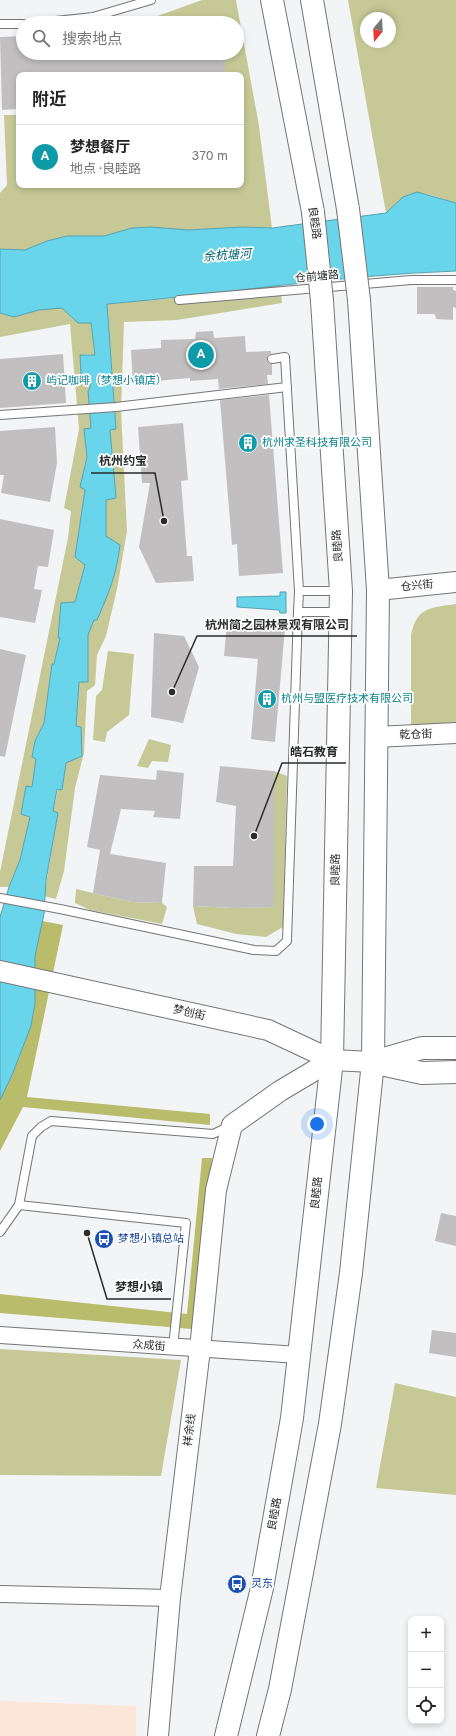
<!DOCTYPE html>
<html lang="zh">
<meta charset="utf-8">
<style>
:root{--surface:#fff;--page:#f2f2f2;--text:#222;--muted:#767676;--line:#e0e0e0;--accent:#8d491d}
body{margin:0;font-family:Overpass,"Noto Sans SC",sans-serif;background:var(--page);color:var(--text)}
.controls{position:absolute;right:12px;bottom:12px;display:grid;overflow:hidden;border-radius:8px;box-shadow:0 2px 6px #0003}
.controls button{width:36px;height:36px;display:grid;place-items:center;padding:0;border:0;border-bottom:1px solid var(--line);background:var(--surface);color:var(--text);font:20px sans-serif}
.compass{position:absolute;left:360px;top:12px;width:36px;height:36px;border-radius:50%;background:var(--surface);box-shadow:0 2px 6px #0003;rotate:198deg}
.you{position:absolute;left:317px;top:1124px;width:14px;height:14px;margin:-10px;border:3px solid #fff;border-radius:50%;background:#1a73e8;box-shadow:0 0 0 6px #1a73e833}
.badge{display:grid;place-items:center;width:26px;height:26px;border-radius:50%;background:var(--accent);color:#fff;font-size:13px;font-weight:700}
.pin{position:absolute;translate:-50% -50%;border:2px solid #fff;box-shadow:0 1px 4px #0006}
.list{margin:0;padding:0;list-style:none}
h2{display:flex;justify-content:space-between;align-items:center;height:52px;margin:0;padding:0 16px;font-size:17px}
h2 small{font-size:13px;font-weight:400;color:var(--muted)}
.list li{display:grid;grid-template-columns:26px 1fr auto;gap:12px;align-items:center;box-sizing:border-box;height:64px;padding:0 16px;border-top:1px solid var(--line)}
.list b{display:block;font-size:15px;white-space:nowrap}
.list p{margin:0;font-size:13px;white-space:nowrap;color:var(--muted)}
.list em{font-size:13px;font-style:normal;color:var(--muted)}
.icon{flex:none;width:22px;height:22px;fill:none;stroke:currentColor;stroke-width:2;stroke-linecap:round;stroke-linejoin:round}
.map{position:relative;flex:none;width:456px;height:1736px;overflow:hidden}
.search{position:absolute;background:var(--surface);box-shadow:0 2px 6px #0003;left:16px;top:16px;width:228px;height:44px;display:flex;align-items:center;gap:10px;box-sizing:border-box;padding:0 14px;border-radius:22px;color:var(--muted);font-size:15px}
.panel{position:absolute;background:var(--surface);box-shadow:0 2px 6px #0003;left:16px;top:72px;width:228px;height:116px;border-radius:8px}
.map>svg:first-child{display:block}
</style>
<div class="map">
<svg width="456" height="1736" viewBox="0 0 456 1736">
<rect width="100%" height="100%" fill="#f3f4f5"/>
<polygon fill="#fce5d9" points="0,1701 136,1706 136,1736 0,1736"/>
<g fill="#c6c996" fill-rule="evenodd">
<polygon points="202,0 236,0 259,126 272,228 242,227 188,230 151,227 132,228 104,236 67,236 47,241 25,250 0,249 0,193 7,185 4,115 19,115 19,185 241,185 241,75 224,75 223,53 237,53 237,23 138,23"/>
<path d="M 348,0 L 456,0 L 456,203 C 419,192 416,185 386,213 ZM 366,18 L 390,18 L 390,42 L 366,42 Z"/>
<polygon points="280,284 282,303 177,320 124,322 121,411 127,531 117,589 106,636 97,655 95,685 87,691 84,753 75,788 64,871 56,899 44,896 58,813 53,812 58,789 62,790 66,763 76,727 79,682 88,682 88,635 94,619 96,620 106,536 106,500 116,498 110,430 116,429 107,304 165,299"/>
<polygon points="62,308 78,323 91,323 95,356 92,356 91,354 80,355 90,380 90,387 88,391 91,428 84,429 87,457 80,487 85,490 75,556 85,565 75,602 58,638 60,638 54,664 52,664 44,723 35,741 32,757 36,758 32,787 26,786 21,814 30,817 20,861 9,887 0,887 0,872 68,538 71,511 64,508 79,429 70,324 0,337 0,313 14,316 39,310"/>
<path d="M 456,604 L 456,722 L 411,727 L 411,635 C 417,606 431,608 456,604 Z"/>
<polygon points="108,651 134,654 129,715 107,732 105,742 93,740 96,696 102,690"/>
<polygon points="149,739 171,745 168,762 152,761 148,768 137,766"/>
<polygon points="274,771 287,776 283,927 266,937 236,934 197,924 193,906 234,908 274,907"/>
<polygon points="76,889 131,902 162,903 167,907 162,924 90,910 75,903"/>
<polygon points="0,1349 181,1360 161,1476 0,1475"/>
<polygon points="395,1383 456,1397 456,1495 376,1488"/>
</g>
<g fill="#b8bc6b">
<polygon points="42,921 63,925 27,1097 210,1114 210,1125 23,1107 0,1151 0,1100 12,1075 31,1026 35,1003 35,956"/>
<polygon points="202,1158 212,1158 192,1329 0,1313 0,1294 187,1314"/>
</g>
<g fill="#68d5ea" stroke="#55a2b1">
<path d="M 417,192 L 456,203 L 456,271 C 339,275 224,294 107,304 L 116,429 L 110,430 L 116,498 L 106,500 L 106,536 L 120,545 C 116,577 109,592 97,620 L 94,620 L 88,635 L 88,682 L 79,682 L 76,726 L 81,727 L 82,756 L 66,763 L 62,790 L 57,789 L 53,811 L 58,813 L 46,880 L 44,914 L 35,956 L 35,1003 L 31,1026 L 12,1075 L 0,1100 L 0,917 L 9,887 L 20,860 L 30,817 L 21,814 L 26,786 L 32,787 L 36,759 L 32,757 L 35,741 L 44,723 L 52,664 L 54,664 L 60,638 L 58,638 L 61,603 L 75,602 L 85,565 L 75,557 L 85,490 L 80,487 L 87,457 L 84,429 L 91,428 L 88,391 L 90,387 L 90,380 L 81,374 L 80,355 L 95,355 L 91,323 L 78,323 L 62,308 L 39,310 L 14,317 L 0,313 L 0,249 L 25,250 L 47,241 L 67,236 L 104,236 L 132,228 L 151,227 L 188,230 L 242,227 L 272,228 L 386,213 L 403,197 Z"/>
<polygon points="280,592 286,592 286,613 280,613 279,610 237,607 237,597 280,596"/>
</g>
<g fill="#c1bfbf">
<polygon points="23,36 23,53 224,53 225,75 19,75 19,109 2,110 0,37"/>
<polygon points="417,287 453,287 453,290 456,291 456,308 453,307 453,320 436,319 435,314 417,314"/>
<polygon points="213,331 214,338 245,336 246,352 271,351 271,354 268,355 267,359 268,363 272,364 272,375 267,375 268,384 219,389 218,379 190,381 190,378 133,383 131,350 161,348 161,340 195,339 196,332"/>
<polygon points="63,354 66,403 0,408 0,359"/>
<polygon points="269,395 283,573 239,576 237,544 232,545 220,400"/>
<polygon points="183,423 188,480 181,481 187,556 192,556 194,581 156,583 139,547 150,483 142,483 138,427"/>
<polygon points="55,427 57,463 50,502 1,493 4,475 0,475 0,431"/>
<polygon points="0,519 54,530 48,567 38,566 34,589 42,590 35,623 0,617"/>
<polygon points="227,623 285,628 275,742 251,739 258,659 224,656"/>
<polygon points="154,633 184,636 199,667 183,723 151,717"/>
<polygon points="0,649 26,655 5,757 0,756"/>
<polygon points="220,766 274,771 274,907 234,908 193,906 194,866 233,866 236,806 216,802"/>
<polygon points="157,770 184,773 180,819 153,817 155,811 121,809 110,854 166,863 162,903 131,902 93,893 100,850 87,847 100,775 156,780"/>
<polygon points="441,1213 456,1216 456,1246 435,1241"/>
<polygon points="432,1330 456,1333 456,1357 429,1353"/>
</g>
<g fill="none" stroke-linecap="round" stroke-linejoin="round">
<defs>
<g id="service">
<polyline points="37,23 93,17 151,0"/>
<polyline points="0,24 23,24"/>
<polyline points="179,300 411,280 456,280"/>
<polyline points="272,359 285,357 299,591 340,591"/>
<polyline points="0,415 116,407 287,387"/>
<polyline points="298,612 299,591"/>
<polyline points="0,898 60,909 254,950 276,951 287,941 298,612 340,612"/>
<polyline points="19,1205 186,1223 173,1347"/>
<polyline points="0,1232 19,1205 32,1136 41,1127 51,1121 213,1134 230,1126"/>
</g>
<g id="minor">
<polyline points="0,1335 299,1355"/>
<polyline points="0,1594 170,1598"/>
</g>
<g id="tertiary">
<polyline points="378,590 456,582"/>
<polyline points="376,737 456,733"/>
<polyline points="0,971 268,1030 332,1060 373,1062"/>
<polyline points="158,1736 170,1598 200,1349 216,1190 232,1125 280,1091 332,1060"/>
</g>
<g id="secondary">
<polyline points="373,1062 422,1048 456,1048"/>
<polyline points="376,1063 422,1073 456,1072"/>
</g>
<g id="primary">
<polyline points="272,0 313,212"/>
<polyline points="312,0 348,209"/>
<polyline points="226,1736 262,1588 292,1418 332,1060 341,591 322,301"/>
<polyline points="268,1736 280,1689 330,1424 351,1273 373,1062 378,590 359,300"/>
</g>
</defs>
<use href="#service" stroke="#757576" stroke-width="10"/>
<use href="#minor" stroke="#757576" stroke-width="18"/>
<use href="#tertiary" stroke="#757576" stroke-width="22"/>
<use href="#secondary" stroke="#757576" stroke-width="24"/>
<use href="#primary" stroke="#757576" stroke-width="24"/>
<use href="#service" stroke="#fff" stroke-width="8"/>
<use href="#minor" stroke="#fff" stroke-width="16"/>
<use href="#tertiary" stroke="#fff" stroke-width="20"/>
<use href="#secondary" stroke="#fff" stroke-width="22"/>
<use href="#primary" stroke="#fff" stroke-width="22"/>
<defs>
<g id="primary-bridge">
<polyline points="348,209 359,300"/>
<polyline points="313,212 322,301"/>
</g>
</defs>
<use href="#primary-bridge" stroke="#757576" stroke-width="24" stroke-linecap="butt"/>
<use href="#primary-bridge" stroke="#fff" stroke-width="22"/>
</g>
<defs>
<symbol id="building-disc" viewBox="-11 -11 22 22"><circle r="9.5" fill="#0f9aa8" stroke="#fff"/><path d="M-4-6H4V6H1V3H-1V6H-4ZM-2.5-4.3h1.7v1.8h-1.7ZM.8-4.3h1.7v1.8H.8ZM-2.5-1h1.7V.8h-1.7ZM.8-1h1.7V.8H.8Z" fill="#fff"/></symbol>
<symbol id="bus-disc" viewBox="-11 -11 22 22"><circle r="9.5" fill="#1a4fb4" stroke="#fff"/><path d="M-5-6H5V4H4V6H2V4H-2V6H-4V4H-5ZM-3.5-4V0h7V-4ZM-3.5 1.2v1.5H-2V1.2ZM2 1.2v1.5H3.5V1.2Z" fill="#fff"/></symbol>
</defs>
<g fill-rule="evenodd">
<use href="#building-disc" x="21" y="370" width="22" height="22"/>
<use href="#building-disc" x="237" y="432" width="22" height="22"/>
<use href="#building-disc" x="256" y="688" width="22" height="22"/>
<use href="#bus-disc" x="93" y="1228" width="22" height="22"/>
<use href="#bus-disc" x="226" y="1573" width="22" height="22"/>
</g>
<g text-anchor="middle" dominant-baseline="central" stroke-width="3.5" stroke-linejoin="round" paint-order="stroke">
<g font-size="11" fill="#2a2b2b" stroke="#fff">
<text transform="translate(314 223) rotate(82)">良睦路</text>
<text transform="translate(317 277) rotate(-5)">仓前塘路</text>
<text transform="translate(338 546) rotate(-94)">良睦路</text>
<text transform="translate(417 586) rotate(-6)">仓兴街</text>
<text transform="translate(416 735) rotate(-2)">乾仓街</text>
<text transform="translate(336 870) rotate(-89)">良睦路</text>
<text transform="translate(189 1013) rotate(13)">梦创街</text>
<text transform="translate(317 1193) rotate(-84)">良睦路</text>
<text transform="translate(149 1346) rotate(4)">众成街</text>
<text transform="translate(190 1430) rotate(-83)">祥余线</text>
<text transform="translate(275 1514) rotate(-80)">良睦路</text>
</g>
<g font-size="11" fill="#0d838f" stroke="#fff" text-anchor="start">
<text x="46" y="381">屿记咖啡（梦想小镇店）</text>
<text x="262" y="443">杭州求圣科技有限公司</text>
<text x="281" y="699">杭州与盟医疗技术有限公司</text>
</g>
<g font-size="11" fill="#164399" stroke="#fff" text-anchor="start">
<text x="118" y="1239">梦想小镇总站</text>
<text x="251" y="1584">灵东</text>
</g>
<g font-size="12" font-style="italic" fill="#006372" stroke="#fff">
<text transform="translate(227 256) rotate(-4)">余杭塘河</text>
</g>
</g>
<path fill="none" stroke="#2a2b2b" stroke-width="1.5" d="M164 521L155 473H91M172 692L197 636H357M254 836L282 763H346M87 1233L107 1299H171"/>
<g fill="#2a2b2b" stroke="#fff" stroke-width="1.5">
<circle cx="164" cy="521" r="4"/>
<circle cx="172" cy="692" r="4"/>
<circle cx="254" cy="836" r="4"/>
<circle cx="87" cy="1233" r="4"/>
</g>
<g font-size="12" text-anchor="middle" font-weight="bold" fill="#2a2b2b" stroke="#fff" stroke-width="3.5" stroke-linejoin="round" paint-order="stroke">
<text x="123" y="465">杭州约宝</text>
<text x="277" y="629">杭州简之园林景观有限公司</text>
<text x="314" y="756">皓石教育</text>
<text x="139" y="1291">梦想小镇</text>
</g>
</svg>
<div class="controls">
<button>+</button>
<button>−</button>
<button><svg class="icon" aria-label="locate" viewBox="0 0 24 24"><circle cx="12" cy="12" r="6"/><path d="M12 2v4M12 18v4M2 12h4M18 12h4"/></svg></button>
</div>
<svg class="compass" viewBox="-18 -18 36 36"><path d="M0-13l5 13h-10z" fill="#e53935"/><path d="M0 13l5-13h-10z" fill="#767676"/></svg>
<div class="you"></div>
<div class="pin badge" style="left:201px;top:355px;background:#0f9aa8">A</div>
<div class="search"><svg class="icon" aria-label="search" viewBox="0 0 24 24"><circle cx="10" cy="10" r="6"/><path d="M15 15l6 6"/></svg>搜索地点</div>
<section class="panel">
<h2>附近<small></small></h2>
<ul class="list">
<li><span class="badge" style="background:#0f9aa8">A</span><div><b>梦想餐厅</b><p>地点 · 良睦路</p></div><em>370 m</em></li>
</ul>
</section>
</div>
